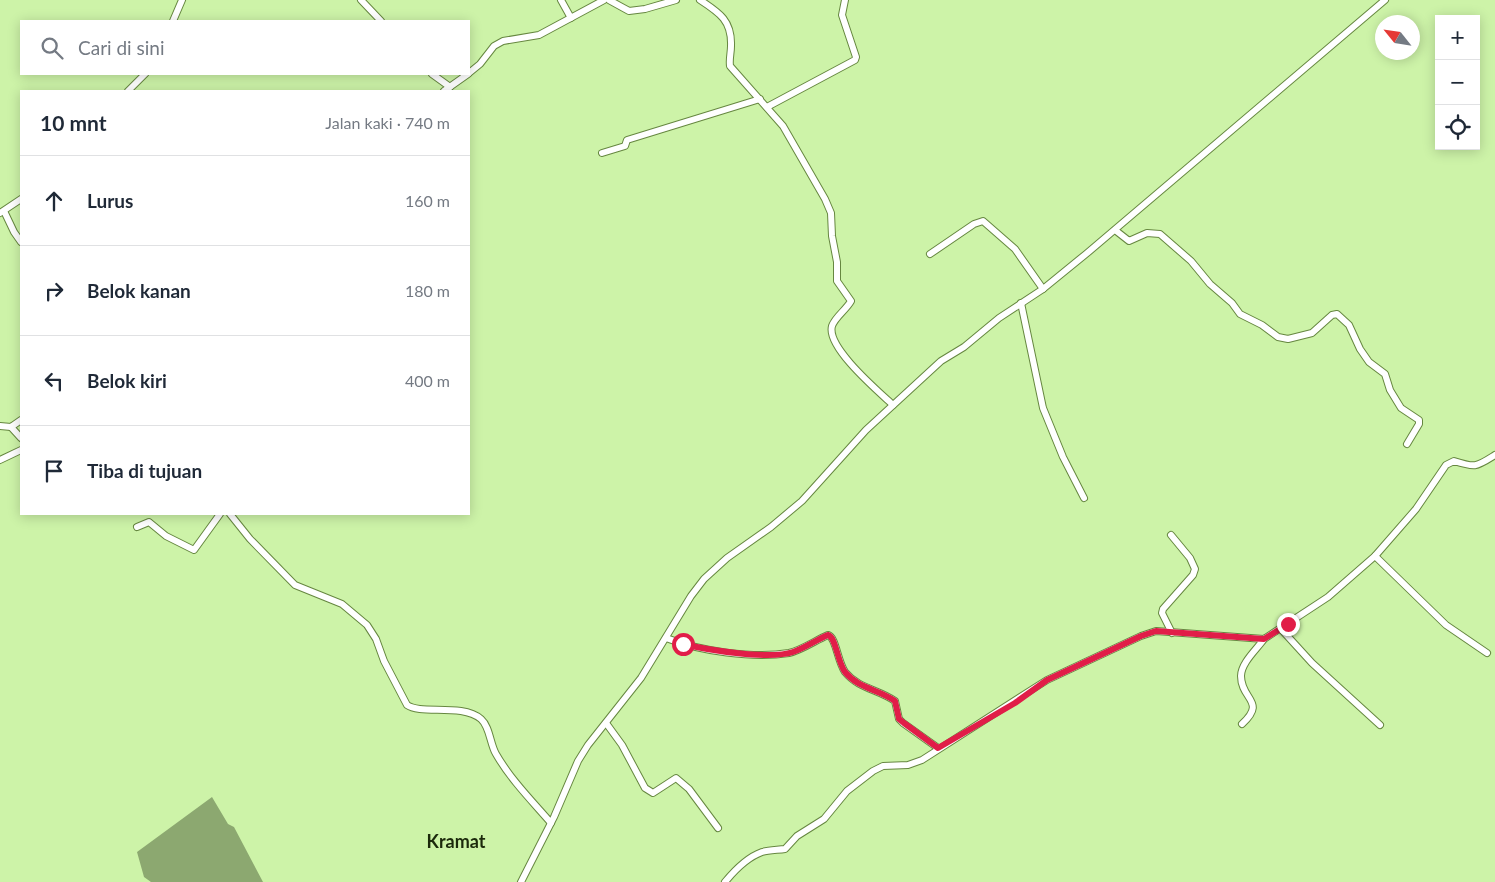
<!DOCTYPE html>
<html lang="id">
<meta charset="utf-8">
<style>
:root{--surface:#fff;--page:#f6f6f7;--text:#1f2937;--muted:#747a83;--line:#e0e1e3}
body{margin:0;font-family:Lato,sans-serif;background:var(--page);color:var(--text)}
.controls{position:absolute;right:15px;top:15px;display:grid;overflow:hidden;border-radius:0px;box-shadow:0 2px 12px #0003}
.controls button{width:45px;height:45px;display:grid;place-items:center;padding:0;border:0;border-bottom:1px solid var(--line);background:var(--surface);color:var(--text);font:25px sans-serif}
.compass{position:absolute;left:1375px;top:15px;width:45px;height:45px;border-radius:50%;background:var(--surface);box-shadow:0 2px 12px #0003;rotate:300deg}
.stop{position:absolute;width:15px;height:15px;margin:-11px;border:4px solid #e11d48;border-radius:50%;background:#fff}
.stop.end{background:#e11d48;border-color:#fff;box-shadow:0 1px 5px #0008}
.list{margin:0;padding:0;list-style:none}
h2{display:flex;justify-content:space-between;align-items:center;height:65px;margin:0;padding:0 20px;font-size:21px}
h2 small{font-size:16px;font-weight:400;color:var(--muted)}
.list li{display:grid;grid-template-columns:32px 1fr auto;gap:15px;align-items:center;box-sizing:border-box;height:90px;padding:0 20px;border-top:1px solid var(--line)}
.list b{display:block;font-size:19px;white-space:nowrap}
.list em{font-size:16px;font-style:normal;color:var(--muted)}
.icon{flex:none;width:28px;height:28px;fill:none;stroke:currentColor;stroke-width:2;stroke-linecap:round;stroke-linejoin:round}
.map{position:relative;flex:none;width:1495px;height:882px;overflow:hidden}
.search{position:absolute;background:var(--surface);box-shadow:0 2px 12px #0003;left:20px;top:20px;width:450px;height:55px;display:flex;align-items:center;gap:12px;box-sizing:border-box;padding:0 18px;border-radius:0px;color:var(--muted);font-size:19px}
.panel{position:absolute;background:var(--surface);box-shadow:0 2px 12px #0003;left:20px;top:90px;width:450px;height:425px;border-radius:0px}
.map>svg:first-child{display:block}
</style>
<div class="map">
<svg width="1495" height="882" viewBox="0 0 1495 882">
<rect width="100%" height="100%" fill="#cdf3a8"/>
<polygon fill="#8ca870" points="212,797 228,824 234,827 263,882 151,882 144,877 137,852"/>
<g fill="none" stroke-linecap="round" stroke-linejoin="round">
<defs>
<g id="street">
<polyline points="361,0 381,21"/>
<polyline points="561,0 571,18"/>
<polyline points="609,0 629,11 645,9 676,0"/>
<path d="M 700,0 C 720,13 732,21 731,46 C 731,53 729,59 730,66 L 783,126 L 825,199 L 831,213 L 832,236 L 837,262 L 837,281 L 851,301 C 846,310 835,317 832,326 C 826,347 878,391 893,405"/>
<polyline points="173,21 182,0"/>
<polyline points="469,73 480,64 494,46 503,41 539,35 604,0"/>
<polyline points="432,74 450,87"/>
<polyline points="128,91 145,74"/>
<polyline points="444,91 468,74"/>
<polyline points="767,107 855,60 856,57 842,15 845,0"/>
<polyline points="602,153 625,146 627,140 760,99"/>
<polyline points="4,211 14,232 21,242"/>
<polyline points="0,213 21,199"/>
<polyline points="1115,230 1129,241 1147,233 1160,234 1191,261 1210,284 1232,303 1240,314 1262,325 1278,337 1288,339 1312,333 1332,315 1337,314 1349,325 1360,349 1369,362 1385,374 1390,390 1401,408 1419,420 1419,424 1407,444"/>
<polyline points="930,254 974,224 983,221 1015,249 1043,289"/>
<polyline points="1021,303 1043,408 1063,457 1084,498"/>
<polyline points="0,426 11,427 21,420"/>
<polyline points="11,427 21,438"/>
<polyline points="0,460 21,450"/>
<path d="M 230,514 L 250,539 L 295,585 L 342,604 L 367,625 L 376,639 L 384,661 L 407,705 C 421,715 462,703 481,719 C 490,727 490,744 496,754 C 511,780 532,801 551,823"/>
<polyline points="137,527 149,522 166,536 194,550 220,514"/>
<polyline points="1171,535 1190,558 1195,569 1193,575 1163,609 1162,613 1172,633"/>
<polyline points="1375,556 1446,625 1487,653"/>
<polyline points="1281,629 1312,663 1380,725"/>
<path d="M 666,638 C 700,651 753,659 789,653 C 802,650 816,640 828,635 C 836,637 837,660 845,672 C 859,689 878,689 895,701 L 899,719 L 903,723 L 938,748"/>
<polyline points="606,723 622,745 645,788 653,793 676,778 689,789 718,828"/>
<path d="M 1242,724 C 1267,701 1241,700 1241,676 C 1241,663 1257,649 1264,639"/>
<polyline points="521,882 554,817 578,761 588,745 641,678 691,596 704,579 727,558 771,527 802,501 866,430 941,361 964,347 999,318 1043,289 1086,254 1385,0"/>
<path d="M 725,882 C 734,871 748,857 762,852 C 768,850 778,850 785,849 L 797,836 L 824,819 L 847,791 L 873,771 L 883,766 L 908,765 L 922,760 L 1047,680 L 1141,636 L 1156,631 L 1264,639 L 1328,597 L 1375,556 L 1416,509 L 1446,465 L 1454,461 C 1476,468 1476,467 1495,455"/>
</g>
</defs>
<use href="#street" stroke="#668740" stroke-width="8"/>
<use href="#street" stroke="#fff" stroke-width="6"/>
</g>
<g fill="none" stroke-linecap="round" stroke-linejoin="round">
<path stroke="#e11d48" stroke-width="6" d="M 683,644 C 708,650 769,660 793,652 C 805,648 816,640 828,635 C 836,637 837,661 845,672 C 859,689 878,689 895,701 L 899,719 L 904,723 L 938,748 L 1015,703 L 1047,680 L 1141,636 L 1156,631 L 1264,639 L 1288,624"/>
</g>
<g text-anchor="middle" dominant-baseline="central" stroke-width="4" stroke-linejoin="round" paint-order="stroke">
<g font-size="18" font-weight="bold" fill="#1b290b" stroke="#cdf3a8">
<text x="456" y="841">Kramat</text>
</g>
</g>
</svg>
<div class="controls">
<button>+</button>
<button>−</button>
<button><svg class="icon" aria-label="locate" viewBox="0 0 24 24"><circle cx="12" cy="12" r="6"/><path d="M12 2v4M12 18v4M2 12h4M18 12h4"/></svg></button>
</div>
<svg class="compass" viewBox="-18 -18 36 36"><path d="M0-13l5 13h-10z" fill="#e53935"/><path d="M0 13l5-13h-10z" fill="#747a83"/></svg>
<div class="stop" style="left:683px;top:644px"></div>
<div class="stop end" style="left:1288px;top:624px"></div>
<div class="search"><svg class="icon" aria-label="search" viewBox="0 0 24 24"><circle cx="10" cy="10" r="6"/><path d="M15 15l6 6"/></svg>Cari di sini</div>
<section class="panel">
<h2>10 mnt<small>Jalan kaki · 740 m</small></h2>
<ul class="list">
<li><svg class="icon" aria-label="ahead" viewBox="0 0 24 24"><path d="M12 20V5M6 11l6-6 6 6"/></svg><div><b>Lurus</b></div><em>160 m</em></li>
<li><svg class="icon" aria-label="right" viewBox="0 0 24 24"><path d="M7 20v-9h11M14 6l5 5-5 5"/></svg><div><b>Belok kanan</b></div><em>180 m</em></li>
<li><svg class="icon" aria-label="left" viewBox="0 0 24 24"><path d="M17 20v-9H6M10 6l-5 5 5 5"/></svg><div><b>Belok kiri</b></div><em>400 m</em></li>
<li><svg class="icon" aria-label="arrive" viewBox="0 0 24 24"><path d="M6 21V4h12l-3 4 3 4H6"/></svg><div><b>Tiba di tujuan</b></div></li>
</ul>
</section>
</div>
